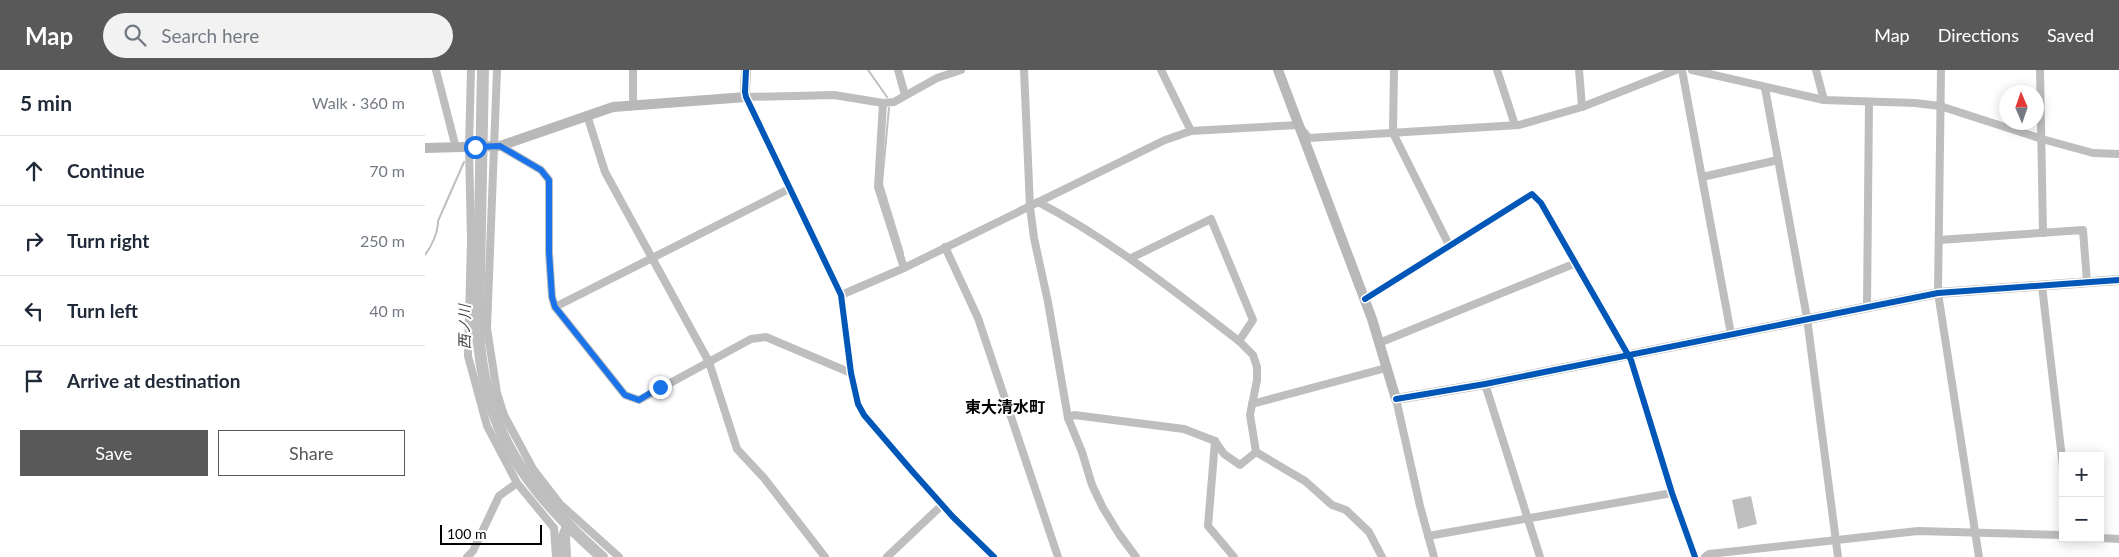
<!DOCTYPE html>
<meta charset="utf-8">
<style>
:root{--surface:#fff;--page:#f2f2f3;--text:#1f2937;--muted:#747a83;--line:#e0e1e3;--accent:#595959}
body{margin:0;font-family:Lato,"Noto Sans JP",sans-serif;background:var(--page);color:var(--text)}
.controls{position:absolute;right:15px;bottom:15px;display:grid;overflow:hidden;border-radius:0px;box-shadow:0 2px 12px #0003}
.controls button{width:45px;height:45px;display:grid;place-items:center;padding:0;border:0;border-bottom:1px solid var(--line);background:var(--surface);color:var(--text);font:25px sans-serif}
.compass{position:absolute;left:1574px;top:15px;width:45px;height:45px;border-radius:50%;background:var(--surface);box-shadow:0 2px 12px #0003;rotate:358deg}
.scale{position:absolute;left:15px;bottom:12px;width:102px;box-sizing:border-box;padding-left:5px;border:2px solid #000;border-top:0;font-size:14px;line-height:18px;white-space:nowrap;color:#000;-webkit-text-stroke:4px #fff;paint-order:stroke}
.stop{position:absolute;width:15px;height:15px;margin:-11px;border:4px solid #1a73e8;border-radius:50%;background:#fff}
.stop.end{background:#1a73e8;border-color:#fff;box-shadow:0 1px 5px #0008}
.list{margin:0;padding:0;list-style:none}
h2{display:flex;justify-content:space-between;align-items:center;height:65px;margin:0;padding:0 20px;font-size:21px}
h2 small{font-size:16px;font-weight:400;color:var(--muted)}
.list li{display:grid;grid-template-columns:32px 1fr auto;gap:15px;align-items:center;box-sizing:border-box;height:70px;padding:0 20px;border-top:1px solid var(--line)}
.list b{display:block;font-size:19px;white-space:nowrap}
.list em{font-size:16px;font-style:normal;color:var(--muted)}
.actions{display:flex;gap:10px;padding:15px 20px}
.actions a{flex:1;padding:11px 0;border:1px solid var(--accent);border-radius:0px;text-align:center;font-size:18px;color:var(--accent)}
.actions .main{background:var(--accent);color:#fff}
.icon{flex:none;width:28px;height:28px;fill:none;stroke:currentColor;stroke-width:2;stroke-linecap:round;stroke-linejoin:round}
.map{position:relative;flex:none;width:1694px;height:487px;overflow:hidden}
header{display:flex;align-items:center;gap:30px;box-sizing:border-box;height:70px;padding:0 25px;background:var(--accent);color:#fff}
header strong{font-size:24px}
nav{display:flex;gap:28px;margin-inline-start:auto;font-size:18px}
.search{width:350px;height:45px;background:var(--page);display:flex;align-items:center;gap:12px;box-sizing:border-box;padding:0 18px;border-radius:28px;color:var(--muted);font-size:19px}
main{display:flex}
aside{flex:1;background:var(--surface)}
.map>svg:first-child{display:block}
</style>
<header>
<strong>Map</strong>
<div class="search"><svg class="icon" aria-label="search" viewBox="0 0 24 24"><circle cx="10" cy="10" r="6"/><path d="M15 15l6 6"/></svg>Search here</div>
<nav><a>Map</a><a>Directions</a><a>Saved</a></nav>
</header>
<main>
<aside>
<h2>5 min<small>Walk · 360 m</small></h2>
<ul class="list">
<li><svg class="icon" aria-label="ahead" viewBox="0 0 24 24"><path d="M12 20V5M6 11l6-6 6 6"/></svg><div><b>Continue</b></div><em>70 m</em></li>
<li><svg class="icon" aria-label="right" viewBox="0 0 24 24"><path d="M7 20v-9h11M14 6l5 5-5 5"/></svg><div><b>Turn right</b></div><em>250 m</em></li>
<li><svg class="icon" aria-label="left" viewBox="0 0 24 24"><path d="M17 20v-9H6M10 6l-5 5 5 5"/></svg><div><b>Turn left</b></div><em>40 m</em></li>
<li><svg class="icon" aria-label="arrive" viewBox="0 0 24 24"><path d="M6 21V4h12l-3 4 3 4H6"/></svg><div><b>Arrive at destination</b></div></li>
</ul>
<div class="actions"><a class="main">Save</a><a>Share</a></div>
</aside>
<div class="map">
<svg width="1694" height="487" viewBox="0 0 1694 487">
<rect width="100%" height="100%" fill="#fff"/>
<polygon fill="#bfbfbf" points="1326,426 1332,454 1313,459 1307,430"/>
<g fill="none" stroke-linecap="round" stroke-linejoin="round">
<g stroke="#bfbfbf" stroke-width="2">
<polyline points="443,0 462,27"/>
<polyline points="464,38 457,114 478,183"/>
<path d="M 0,185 C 7,176 13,162 13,151 L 39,92"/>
</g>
<g stroke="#bfbfbf" stroke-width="12">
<path d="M 58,0 L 53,258 C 58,361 102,421 177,487"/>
<polyline points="140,487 139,466 143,457"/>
</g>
<g stroke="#bebebe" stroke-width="8">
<polyline points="11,0 31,78"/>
<polyline points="46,0 44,77 46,171 43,286 62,356 92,413 129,458 131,487"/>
<polyline points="72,0 62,258 72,323 79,345 108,399 135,434 194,487"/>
<polyline points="473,0 480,25"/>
<polyline points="536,0 512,8 469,32 458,33 409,25 321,27 416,225 426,303 433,334 439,345 487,401 528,447 569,487"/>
<polyline points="599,0 605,137 609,168 623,232 643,348 657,382 667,415 678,438 694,464 711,487"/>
<polyline points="736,0 766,61"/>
<polyline points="969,0 968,63 1024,175"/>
<polyline points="1072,0 1090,55"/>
<polyline points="1154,0 1157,37"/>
<polyline points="1257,0 1306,264"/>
<polyline points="1267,0 1399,30 1490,33 1515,36 1617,69 1668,83 1694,84"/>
<polyline points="1391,0 1399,30"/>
<polyline points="1516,0 1513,223 1554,487"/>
<polyline points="1615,0 1618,163"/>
<polyline points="1340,18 1382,248 1413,487"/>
<polyline points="458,33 453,117 479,198"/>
<polyline points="208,35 208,0"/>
<polyline points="162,45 180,102 284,292 312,379 339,408 400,487"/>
<polyline points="75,76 116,100 124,110 124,183 127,227 130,237 200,325 214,330 326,269 341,267 426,303"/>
<polyline points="1277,107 1353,90"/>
<path d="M 613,132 C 686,170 749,221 814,271 L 828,285 L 832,297 L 832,310 L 825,345 L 831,382 L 880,411 L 907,435 L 921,440 L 944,462 L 957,487"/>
<polyline points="1514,170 1658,160 1662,212"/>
<polyline points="520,177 553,248 633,487"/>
<polyline points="706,188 786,149 828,250 814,271"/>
<polyline points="1617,216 1638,397"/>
<polyline points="416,225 479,198 740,70 766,61 873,55 884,68 1094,55 1157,37 1251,0"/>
<polyline points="940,229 1107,124 1116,133 1206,290 1247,423 1270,487"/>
<polyline points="1442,236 1444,32"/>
<polyline points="130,237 364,119"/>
<polyline points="954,273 1151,193"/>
<polyline points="1060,314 1115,487"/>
<polyline points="971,329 995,436 1009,487"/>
<polyline points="827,334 961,298"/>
<polyline points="643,348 649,345 759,359 790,371 799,384 815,395 831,382"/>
<polyline points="790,371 783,456 809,487"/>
<polyline points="1003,466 1247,423"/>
<polyline points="1675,468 1694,469"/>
<polyline points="42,487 48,481 74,426 92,413"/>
<polyline points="462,487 517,435"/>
<polyline points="1280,487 1284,484 1493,461 1638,465"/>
</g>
<g stroke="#b8b8b8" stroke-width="10">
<polyline points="853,0 947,249 971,329 1060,314 1513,223 1694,210"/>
<polyline points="0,78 75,76 188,37 321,27 320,22 321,0"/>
</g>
<defs>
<g id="cycleway">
<polyline points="321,0 320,22 321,27 416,225 426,303 433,334 439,345 487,401 528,447 569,487"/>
<polyline points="940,229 1107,124 1116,133 1206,290 1247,423 1270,487"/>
<polyline points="971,329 1060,314 1513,223 1694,210"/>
</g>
</defs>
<use href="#cycleway" stroke="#fff" stroke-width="9"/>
<use href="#cycleway" stroke="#0057b8" stroke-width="6"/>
</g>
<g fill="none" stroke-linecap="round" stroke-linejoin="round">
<polyline stroke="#1a73e8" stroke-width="6" points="50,77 75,76 116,100 124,110 124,182 127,227 130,237 200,325 214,330 235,317"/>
</g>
<g text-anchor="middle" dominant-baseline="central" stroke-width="4" stroke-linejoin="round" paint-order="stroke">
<g font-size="15" font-style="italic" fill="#444" stroke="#fff">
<text transform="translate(39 257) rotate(-90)">西ノ川</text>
</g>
<g font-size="16" font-weight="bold" fill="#000" stroke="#fff">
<text x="580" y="336">東大清水町</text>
</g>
</g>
</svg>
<div class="controls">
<button>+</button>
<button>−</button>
</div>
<svg class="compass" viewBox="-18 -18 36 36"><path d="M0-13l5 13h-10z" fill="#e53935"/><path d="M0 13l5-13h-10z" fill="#747a83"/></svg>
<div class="scale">100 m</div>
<div class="stop" style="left:50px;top:77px"></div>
<div class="stop end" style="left:235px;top:317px"></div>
</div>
</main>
